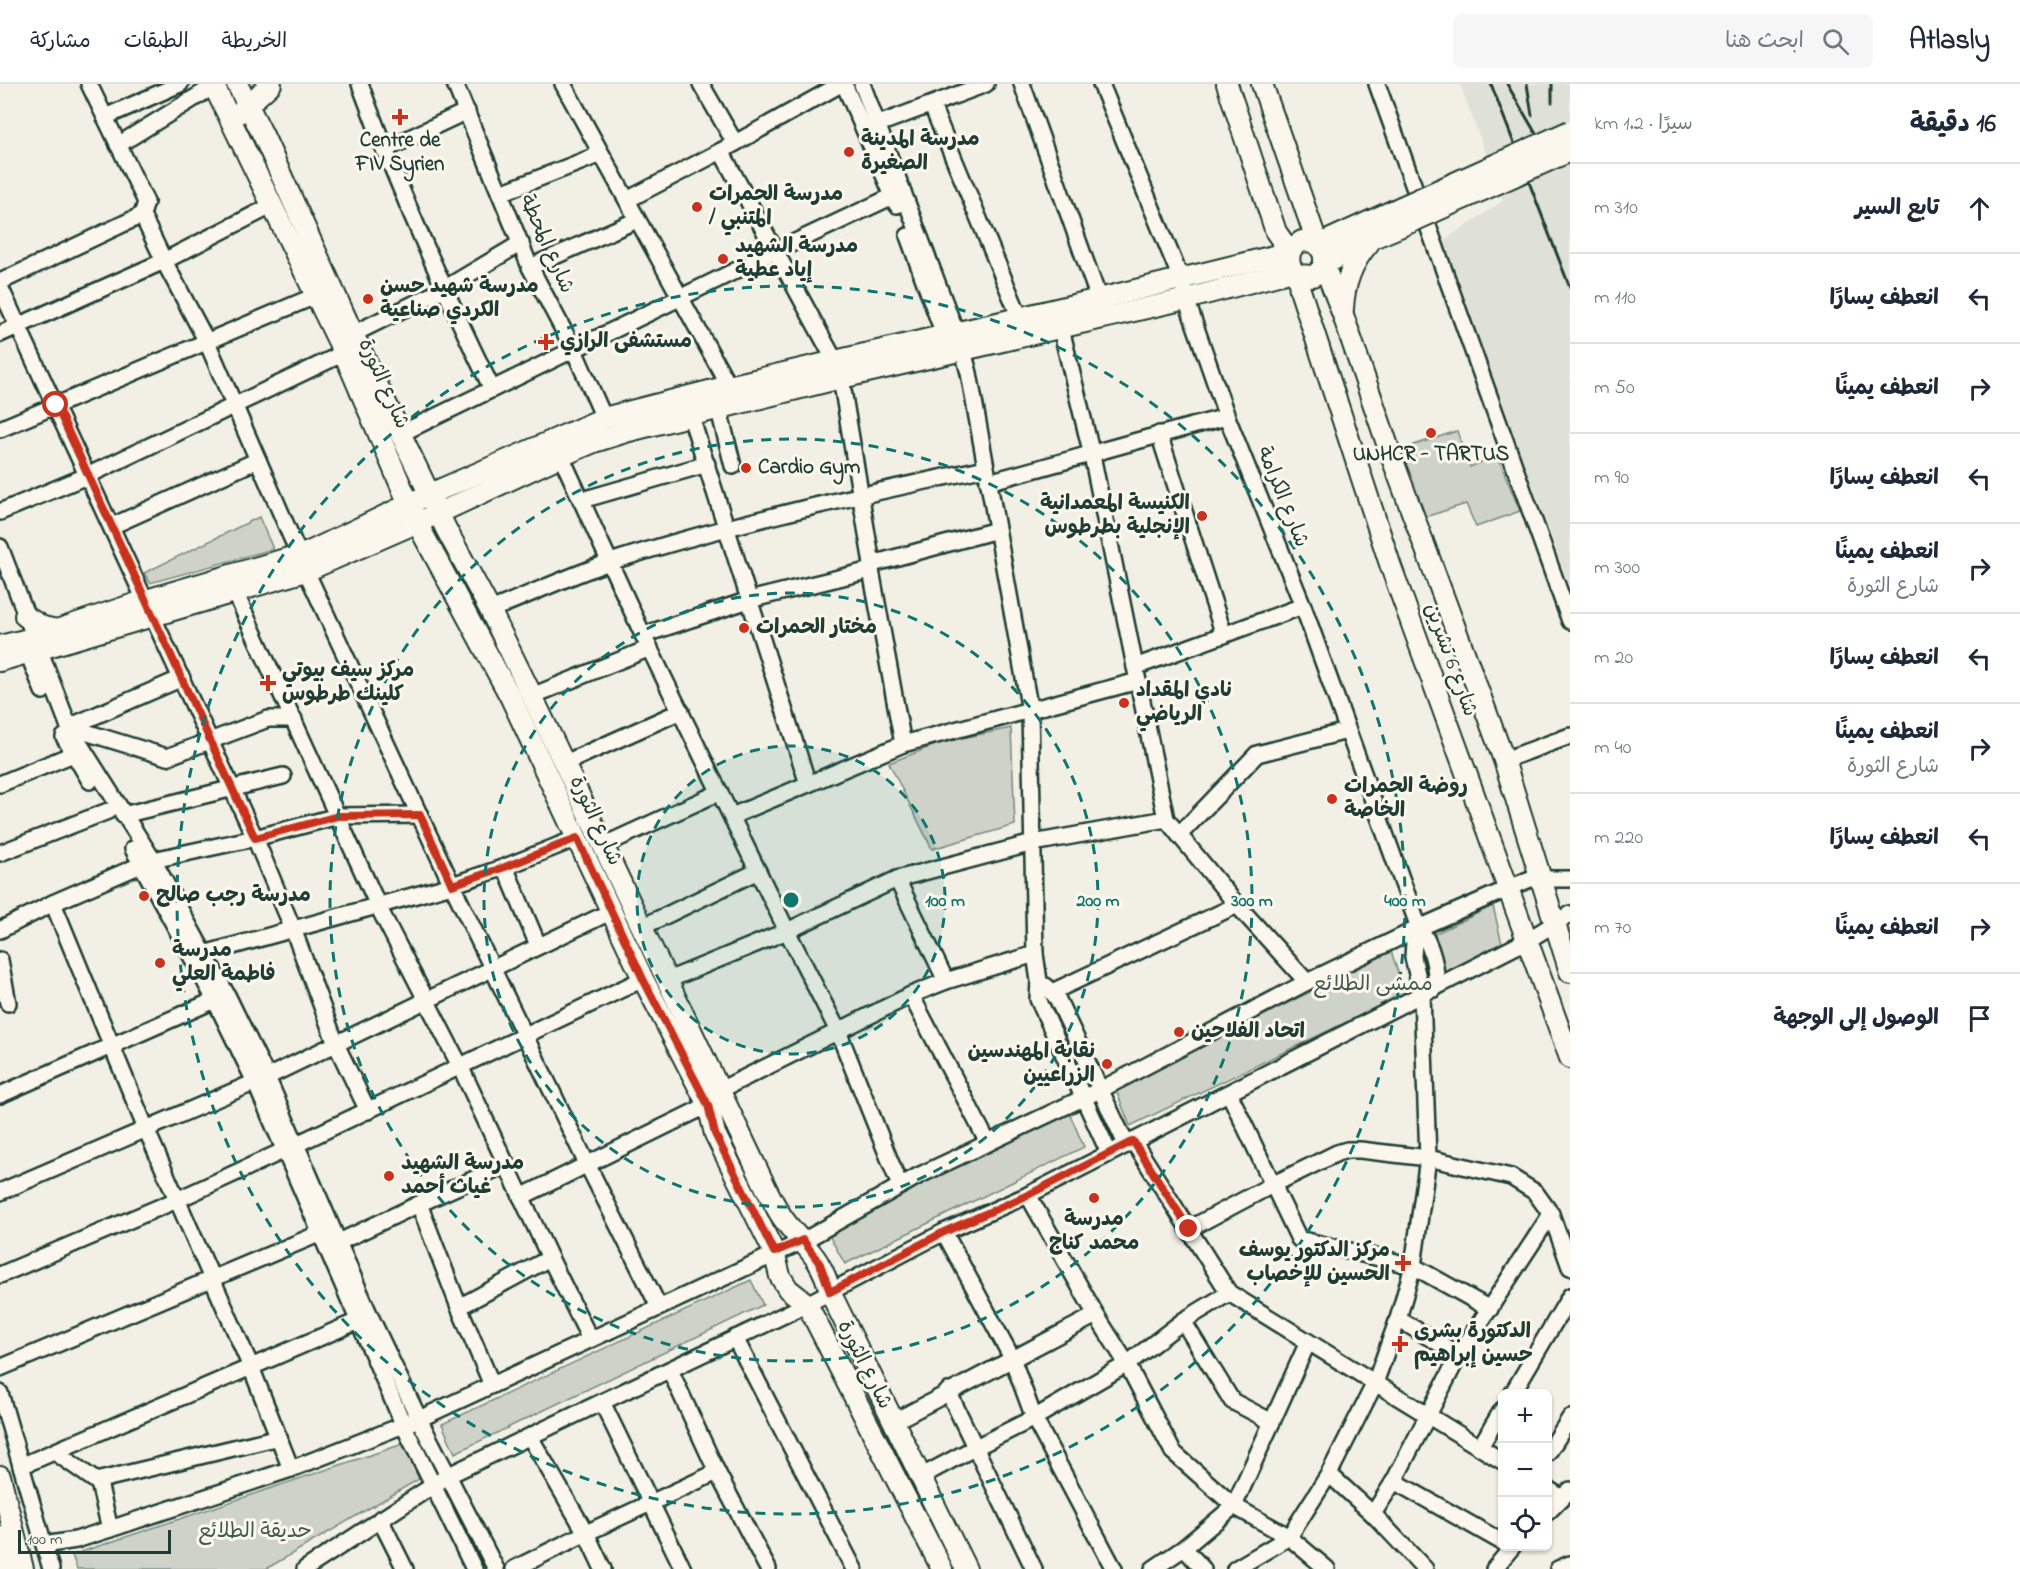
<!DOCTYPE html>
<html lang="ar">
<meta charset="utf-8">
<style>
:root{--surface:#fff;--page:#f6f6f7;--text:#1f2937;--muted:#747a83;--line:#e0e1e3}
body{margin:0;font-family:"Indie Flower","Playpen Sans Arabic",sans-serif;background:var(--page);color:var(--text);direction:rtl}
.controls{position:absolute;right:18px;bottom:18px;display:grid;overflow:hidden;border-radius:9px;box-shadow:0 2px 4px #0004}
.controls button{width:54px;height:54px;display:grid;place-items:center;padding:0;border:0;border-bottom:2px solid var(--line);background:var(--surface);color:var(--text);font:30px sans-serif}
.scale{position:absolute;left:18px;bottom:15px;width:153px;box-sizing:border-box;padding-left:6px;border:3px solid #1f3d34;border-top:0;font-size:16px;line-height:21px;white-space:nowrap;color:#1f3d34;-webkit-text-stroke:4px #fbf7ec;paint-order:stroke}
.stop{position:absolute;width:18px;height:18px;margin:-14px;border:4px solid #c8321e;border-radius:50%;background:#fff}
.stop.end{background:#c8321e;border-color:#fff;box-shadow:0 2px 6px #0008}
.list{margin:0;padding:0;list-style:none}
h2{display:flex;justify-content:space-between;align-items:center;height:78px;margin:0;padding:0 24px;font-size:26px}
h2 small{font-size:20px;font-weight:400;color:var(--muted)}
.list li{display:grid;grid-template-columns:39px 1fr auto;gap:18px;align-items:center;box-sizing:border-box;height:90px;padding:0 24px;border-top:2px solid var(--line)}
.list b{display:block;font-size:22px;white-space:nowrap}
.list p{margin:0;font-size:20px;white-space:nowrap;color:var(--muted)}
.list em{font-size:20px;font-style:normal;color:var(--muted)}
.icon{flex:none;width:33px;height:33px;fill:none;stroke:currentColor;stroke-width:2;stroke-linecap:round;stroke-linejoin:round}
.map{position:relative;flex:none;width:1570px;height:1485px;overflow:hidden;direction:ltr}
header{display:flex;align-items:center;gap:36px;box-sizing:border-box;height:84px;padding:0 30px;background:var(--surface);border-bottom:2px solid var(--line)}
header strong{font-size:28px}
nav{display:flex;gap:33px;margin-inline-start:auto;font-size:21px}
.search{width:420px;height:54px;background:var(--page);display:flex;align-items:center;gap:15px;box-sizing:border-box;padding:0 21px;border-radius:9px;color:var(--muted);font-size:22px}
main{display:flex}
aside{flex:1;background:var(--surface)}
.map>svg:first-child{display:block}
</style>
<header>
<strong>Atlasly</strong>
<div class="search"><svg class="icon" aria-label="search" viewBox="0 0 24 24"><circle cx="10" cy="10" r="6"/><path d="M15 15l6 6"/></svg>ابحث هنا</div>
<nav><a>الخريطة</a><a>الطبقات</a><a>مشاركة</a></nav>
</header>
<main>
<aside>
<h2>16 دقيقة<small>سيرًا · 1.2 km</small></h2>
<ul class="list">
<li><svg class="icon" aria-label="ahead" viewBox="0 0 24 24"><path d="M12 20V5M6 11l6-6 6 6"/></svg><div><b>تابع السير</b></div><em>310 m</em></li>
<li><svg class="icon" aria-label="left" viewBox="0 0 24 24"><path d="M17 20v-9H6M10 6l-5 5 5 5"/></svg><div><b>انعطف يسارًا</b></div><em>110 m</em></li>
<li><svg class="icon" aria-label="right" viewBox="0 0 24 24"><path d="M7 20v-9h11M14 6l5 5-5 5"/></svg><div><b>انعطف يمينًا</b></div><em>50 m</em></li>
<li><svg class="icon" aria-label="left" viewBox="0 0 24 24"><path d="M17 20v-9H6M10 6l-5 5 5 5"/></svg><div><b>انعطف يسارًا</b></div><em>90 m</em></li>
<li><svg class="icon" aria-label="right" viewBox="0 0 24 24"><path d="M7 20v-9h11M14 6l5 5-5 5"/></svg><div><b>انعطف يمينًا</b><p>شارع الثورة</p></div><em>300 m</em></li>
<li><svg class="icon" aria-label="left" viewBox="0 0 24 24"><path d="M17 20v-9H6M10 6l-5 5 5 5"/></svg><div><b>انعطف يسارًا</b></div><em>20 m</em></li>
<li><svg class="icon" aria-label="right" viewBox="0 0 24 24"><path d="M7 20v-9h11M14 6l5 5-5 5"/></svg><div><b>انعطف يمينًا</b><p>شارع الثورة</p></div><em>40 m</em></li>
<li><svg class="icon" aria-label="left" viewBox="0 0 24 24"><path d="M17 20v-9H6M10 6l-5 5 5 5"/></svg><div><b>انعطف يسارًا</b></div><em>220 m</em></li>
<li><svg class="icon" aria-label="right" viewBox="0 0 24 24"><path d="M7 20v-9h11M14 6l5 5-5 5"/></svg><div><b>انعطف يمينًا</b></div><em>70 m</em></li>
<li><svg class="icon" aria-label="arrive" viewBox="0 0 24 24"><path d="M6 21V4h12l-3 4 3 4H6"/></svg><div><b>الوصول إلى الوجهة</b></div></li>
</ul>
</aside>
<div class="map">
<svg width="1570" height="1485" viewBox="0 0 1570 1485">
<rect width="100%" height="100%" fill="#f2f0e5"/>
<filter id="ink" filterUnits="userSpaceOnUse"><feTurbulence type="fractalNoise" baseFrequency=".0167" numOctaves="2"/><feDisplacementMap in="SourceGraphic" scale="12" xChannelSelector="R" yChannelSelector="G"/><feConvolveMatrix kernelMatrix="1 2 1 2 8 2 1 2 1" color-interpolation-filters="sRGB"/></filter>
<g filter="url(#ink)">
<polygon fill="#e0e1d6" points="1460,0 1570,0 1570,503 1443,157 1503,117"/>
<g fill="#cfd2c8" stroke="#77887e" stroke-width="1.5">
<polygon points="1457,347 1470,383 1497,371 1520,427 1476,443 1466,420 1425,433 1399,366"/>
<polygon points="259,433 273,465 150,499 144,489"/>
<polygon points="1011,644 1015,741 932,765 889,679 943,658"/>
<polygon points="1493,822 1503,864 1442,891 1430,852"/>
<polygon points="1391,867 1405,910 1130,1042 1116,1006"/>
<polygon points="1068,1026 1084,1063 845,1180 826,1146"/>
<polygon points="751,1196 763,1221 455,1369 442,1340"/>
<polygon points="403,1360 419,1395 266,1485 77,1485 72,1471"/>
</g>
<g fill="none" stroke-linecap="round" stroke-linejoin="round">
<defs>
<g id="minor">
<polyline points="89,0 146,118 142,131"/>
<path d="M 360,0 C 398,104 443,205 492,305"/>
<polyline points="455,0 530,183 574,266 604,334"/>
<polyline points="563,0 729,302"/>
<polyline points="701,0 735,59"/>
<polyline points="844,0 897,121"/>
<polyline points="862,0 963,267 969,289 1030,627 1035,870 1039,897 1038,915 1109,1069"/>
<polyline points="1022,0 1099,215"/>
<path d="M 1101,0 L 1181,195 L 1186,215 L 1227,333 L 1303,522 L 1419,844 C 1430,857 1440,888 1434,905"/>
<polyline points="1377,0 1570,537"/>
<polyline points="932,22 1020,234"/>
<polyline points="105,33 180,0"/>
<polyline points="868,44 986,0"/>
<polyline points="118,61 214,2"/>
<polyline points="384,66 467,27"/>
<polyline points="721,67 835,277"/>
<polyline points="501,109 601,70"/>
<polyline points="627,116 721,67 841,0"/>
<polyline points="908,152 948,262"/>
<polyline points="530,183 637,136"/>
<polyline points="0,198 142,131 164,177 207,258 306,487 452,801 587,1080 659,1223"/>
<polyline points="0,203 255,754 293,845 336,960 368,1027"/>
<polyline points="1061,245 1092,371 1166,735 1237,821 1307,898"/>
<polyline points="0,250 164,177 271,122"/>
<polyline points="353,250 444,205 521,159"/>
<polyline points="841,294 872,480 871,486 903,660"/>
<polyline points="719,326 733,382"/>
<polyline points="691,333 808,700"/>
<polyline points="0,345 315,212"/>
<polyline points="402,349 776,167 893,112"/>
<polyline points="1159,350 1224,551"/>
<polyline points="561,372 643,551 787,847 838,947 900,1102"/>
<path d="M 988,398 C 1068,377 1147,353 1227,333"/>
<polyline points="582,416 707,380"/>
<polyline points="0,428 89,391 344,269"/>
<polyline points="112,442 258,376"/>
<polyline points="0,463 69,643 153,776 227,911 267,993 370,1232 419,1335 496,1485"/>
<polyline points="872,480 997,446"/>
<polyline points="235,508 381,828 460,982 550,1174 590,1255"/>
<path d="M 490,526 C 531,510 571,491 613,477 C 735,438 861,411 986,384"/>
<polyline points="643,551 749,516 871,486"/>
<polyline points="24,559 43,607"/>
<polyline points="1135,583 1303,522"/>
<polyline points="532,612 650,564"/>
<polyline points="69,643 167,673 268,635 294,635"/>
<polyline points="69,643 182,594"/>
<polyline points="64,653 90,697"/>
<polyline points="1504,676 1570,652"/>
<polyline points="565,679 681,627"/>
<polyline points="0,700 83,666"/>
<polyline points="123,731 283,692"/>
<polyline points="732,732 903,660 1138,597"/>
<polyline points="1179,751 1257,670 1347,647"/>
<polyline points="604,761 720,708"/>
<polyline points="133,765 215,916 255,998 404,1342 474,1485"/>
<polyline points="0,769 108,727"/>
<polyline points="153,776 255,754 338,732 420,731"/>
<polyline points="505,783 538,861"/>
<polyline points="897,795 946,897"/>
<polyline points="53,819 146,1045 251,1283 291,1385"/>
<polyline points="642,843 758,787"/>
<polyline points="0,846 53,819 143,780"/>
<polyline points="204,870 452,801 505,783 577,754"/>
<polyline points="0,876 8,919"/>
<polyline points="668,896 787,847 897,795 1033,759 1166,735"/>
<polyline points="1046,902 1057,914 1126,1060"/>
<polyline points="1052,908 1237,821"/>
<polyline points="911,911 988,1059"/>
<polyline points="720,1006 911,911 946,897 1035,870"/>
<polyline points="1229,1009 1299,1155 1413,1182 1490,1225"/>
<polyline points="0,1011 215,916"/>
<polyline points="1133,1057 1229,1209 1502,1377"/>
<polyline points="297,1060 643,895"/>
<polyline points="0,1108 267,993 610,828"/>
<polyline points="1028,1111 1096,1231 1127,1280 1173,1368 1234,1422 1289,1453 1327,1485"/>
<polyline points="521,1113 708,1021"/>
<polyline points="1189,1145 1272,1101 1337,1069 1347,1066 1360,1066 1428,1074 1511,1093 1535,1108 1551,1130 1570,1183"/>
<polyline points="944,1148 1012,1274 1034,1334 1114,1485"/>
<polyline points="339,1158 419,1120"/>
<polyline points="0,1191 179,1115 285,1066"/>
<polyline points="459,1223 550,1174"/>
<polyline points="1398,1235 1459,1271"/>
<polyline points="1183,1237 1232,1317 1272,1338"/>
<polyline points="735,1254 854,1485"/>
<polyline points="0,1284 321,1149"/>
<polyline points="670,1286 717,1388 768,1485"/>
<polyline points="492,1301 459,1223 419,1120 507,1080"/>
<polyline points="948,1307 1034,1485"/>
<polyline points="0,1309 51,1485"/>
<polyline points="1512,1310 1570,1212"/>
<polyline points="602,1318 683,1485"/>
<polyline points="893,1338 1096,1231"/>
<polyline points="530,1353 586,1449 603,1485"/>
<polyline points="1480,1363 1502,1326"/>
<polyline points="55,1368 99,1399 110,1445"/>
<polyline points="1548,1369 1570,1334"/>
<polyline points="21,1382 358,1237"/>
<polyline points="1329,1390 1373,1430 1425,1485"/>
<polyline points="920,1393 976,1363 1034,1334 1127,1280 1183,1237 1229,1209"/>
<polyline points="96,1397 279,1353"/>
<polyline points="1394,1397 1502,1458"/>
<polyline points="1548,1405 1562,1414"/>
<polyline points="1548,1428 1570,1406"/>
<polyline points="1373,1430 1394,1397 1459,1271 1551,1130"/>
<polyline points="380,1435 405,1485"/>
<polyline points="44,1461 76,1456 110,1445 291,1385 419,1335 803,1157 918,1092 1100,1006 1307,898 1419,844 1530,795 1570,795"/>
<polyline points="1184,1464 1203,1485"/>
<polyline points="305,1485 449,1391 807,1220 944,1148 1028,1111 1528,856 1570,830"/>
<polyline points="514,1485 586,1449 717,1388"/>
<polyline points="1153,1485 1184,1464 1234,1422 1308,1258"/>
<polyline points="1235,1485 1289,1453 1329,1390 1375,1299 1398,1235 1413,1182 1428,1074 1422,911 1413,873 1414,858 1419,844"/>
<polyline points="1494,1485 1513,1462"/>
<polyline points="1558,1485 1570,1480"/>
</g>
<g id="major">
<polyline points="213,0 344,269 417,439 510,612 643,895 708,1021 715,1050 774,1168 780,1192 788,1205 807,1220 942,1485"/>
<path d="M 237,0 L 263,51 L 353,250 L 446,445 L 490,526 L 532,612 L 766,1104 C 771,1114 776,1124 782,1133 C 802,1162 821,1170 830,1208 L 966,1485"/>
<polyline points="1262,0 1318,161 1401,123"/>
<polyline points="239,29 271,0"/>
<polyline points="1411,138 1373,154 1324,181 1318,189 1313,192 1298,191 1293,187 1289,178 1290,168 1293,163 1302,157 1314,158 1318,161 1324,170 1324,181 1343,231 1392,374 1504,676 1570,888"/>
<polyline points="1298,191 1300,206 1391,483 1570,974"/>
<path d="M 1343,225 C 1344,200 1352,178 1369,159"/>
<polyline points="25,532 43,543 57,546"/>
<polyline points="0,562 33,554 146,516 309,468 430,410 604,334 729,302 1099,215 1290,168 1276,148 1227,0"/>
<polyline points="0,577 306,487 439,429 561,372 594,358 629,347 841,294 1186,215 1293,187"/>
<polyline points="0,1392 23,1485"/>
<polyline points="0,1453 8,1485"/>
</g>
</defs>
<use href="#minor" stroke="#1f3d34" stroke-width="20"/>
<use href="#major" stroke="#1f3d34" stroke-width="24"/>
<use href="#minor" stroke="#fbf7ec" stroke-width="15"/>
<use href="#major" stroke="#fbf7ec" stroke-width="20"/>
<g stroke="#1f3d34" stroke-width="3">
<polyline points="1491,0 1570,204"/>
<polyline points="1507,0 1539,55"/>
<polyline points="1527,0 1532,31"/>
<polyline points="1552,0 1552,18"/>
</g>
<defs>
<g id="major-bridge">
<polyline points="1401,123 1570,47"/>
<polyline points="1411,138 1570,67"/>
</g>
</defs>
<use href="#major-bridge" stroke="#1f3d34" stroke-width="24" stroke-linecap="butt"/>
<use href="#major-bridge" stroke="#fbf7ec" stroke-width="20"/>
</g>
</g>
<g fill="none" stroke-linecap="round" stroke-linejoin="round" filter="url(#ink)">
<polyline stroke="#c8321e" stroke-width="8" points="56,321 255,754 338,732 420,731 452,801 505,783 577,754 643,895 708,1021 715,1050 774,1168 803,1156 820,1180 830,1208 944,1148 1028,1111 1133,1057 1189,1145"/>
</g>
<circle cx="791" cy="816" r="154" fill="#0f766e" fill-opacity=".12"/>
<g fill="none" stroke="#0f766e" stroke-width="3" stroke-dasharray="10 8">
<circle cx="791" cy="816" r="154"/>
<circle cx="791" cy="816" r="307"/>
<circle cx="791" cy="816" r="461"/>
<circle cx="791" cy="816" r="614"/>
</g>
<g fill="#c8321e" stroke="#fbf7ec" stroke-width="2">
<path d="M397 24h6v6h6v6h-6v6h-6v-6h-6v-6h6z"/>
<circle cx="849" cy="68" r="6"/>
<circle cx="697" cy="123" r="6"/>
<circle cx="723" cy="175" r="6"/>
<circle cx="368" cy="215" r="6"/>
<path d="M543 249h6v6h6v6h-6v6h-6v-6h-6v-6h6z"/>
<circle cx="1431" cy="349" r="6"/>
<circle cx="746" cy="384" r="6"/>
<circle cx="1202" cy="432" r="6"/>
<circle cx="744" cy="544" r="6"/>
<path d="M265 590h6v6h6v6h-6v6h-6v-6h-6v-6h6z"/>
<circle cx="1124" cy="619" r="6"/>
<circle cx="1332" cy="715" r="6"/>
<circle cx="144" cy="812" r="6"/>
<circle cx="160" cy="879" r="6"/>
<circle cx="1179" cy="948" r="6"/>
<circle cx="1107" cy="980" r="6"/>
<circle cx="389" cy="1092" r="6"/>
<circle cx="1094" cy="1114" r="6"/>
<path d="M1400 1170h6v6h6v6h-6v6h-6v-6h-6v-6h6z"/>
<path d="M1397 1251h6v6h6v6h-6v6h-6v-6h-6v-6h6z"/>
</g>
<g text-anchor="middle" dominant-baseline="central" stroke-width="6" stroke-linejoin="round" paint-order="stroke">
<g font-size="21" font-weight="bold" fill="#1f3d34" stroke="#fbf7ec" text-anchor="start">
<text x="861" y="56">مدرسة المدينة<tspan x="861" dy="24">الصغيرة</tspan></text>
<text x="400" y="57" text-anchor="middle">Centre de<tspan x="400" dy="24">FIV Syrien</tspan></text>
<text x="709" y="111">مدرسة الحمرات<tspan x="709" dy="24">/ المتنبي</tspan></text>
<text x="735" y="163">مدرسة الشهيد<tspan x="735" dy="24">إياد عطية</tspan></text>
<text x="380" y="203">مدرسة شهيد حسن<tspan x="380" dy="24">الكردي صناعية</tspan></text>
<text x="560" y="258">مستشفى الرازي</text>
<text x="1431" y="371" text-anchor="middle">UNHCR - TARTUS</text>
<text x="758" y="384">Cardio Gym</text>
<text x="1190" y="420" text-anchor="end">الكنيسة المعمدانية<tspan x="1190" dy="24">الإنجلية بطرطوس</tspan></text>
<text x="756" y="544">مختار الحمرات</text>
<text x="282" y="587">مركز سيف بيوتي<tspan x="282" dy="24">كلينك طرطوس</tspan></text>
<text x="1136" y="607">نادي المقداد<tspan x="1136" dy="24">الرياضي</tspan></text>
<text x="1344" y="703">روضة الحمرات<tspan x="1344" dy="24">الخاصة</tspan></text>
<text x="156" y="812">مدرسة رجب صالح</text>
<text x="172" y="867">مدرسة<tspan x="172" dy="24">فاطمة العلي</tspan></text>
<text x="1191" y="948">اتحاد الفلاحين</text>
<text x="1095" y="968" text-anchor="end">نقابة المهندسين<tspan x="1095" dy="24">الزراعيين</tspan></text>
<text x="401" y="1080">مدرسة الشهيد<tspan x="401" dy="24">غياث أحمد</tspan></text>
<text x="1094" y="1136" text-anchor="middle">مدرسة<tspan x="1094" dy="24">محمد كناج</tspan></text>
<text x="1390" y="1167" text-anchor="end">مركز الدكتور يوسف<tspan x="1390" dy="24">الحسين للإخصاب</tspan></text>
<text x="1414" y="1248">الدكتورة بشرى<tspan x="1414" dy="24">حسين إبراهيم</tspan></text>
</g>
<g font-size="21" fill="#1f3d34" stroke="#fbf7ec">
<text transform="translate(546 160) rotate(66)">شارع المحطة</text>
<text transform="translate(383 300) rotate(66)">شارع الثورة</text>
<text transform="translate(1282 413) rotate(68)">شارع الكرامة</text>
<text transform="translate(1450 576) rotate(70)">شارع 6 تشرين</text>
<text transform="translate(595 737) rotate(65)">شارع الثورة</text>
<text transform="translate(864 1281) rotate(63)">شارع الثورة</text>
</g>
<g font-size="21" fill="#425b52" stroke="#fbf7ec">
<text x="1373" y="901">ممشى الطلائع</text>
<text x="255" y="1448">حديقة الطلائع</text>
</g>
</g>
<circle cx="791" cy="816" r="9" fill="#0f766e" stroke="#fbf7ec" stroke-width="3"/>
<g font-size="18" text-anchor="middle" font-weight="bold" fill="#0f766e" stroke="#fbf7ec" stroke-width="6" stroke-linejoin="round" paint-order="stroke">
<text x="945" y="822">100 m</text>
<text x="1098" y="822">200 m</text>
<text x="1252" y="822">300 m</text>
<text x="1405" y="822">400 m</text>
</g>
</svg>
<div class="controls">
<button>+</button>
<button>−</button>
<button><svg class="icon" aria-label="locate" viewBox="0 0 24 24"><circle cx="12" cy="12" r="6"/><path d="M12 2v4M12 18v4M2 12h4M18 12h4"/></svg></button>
</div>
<div class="scale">100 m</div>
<div class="stop" style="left:56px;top:321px"></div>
<div class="stop end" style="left:1189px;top:1145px"></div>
</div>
</main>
